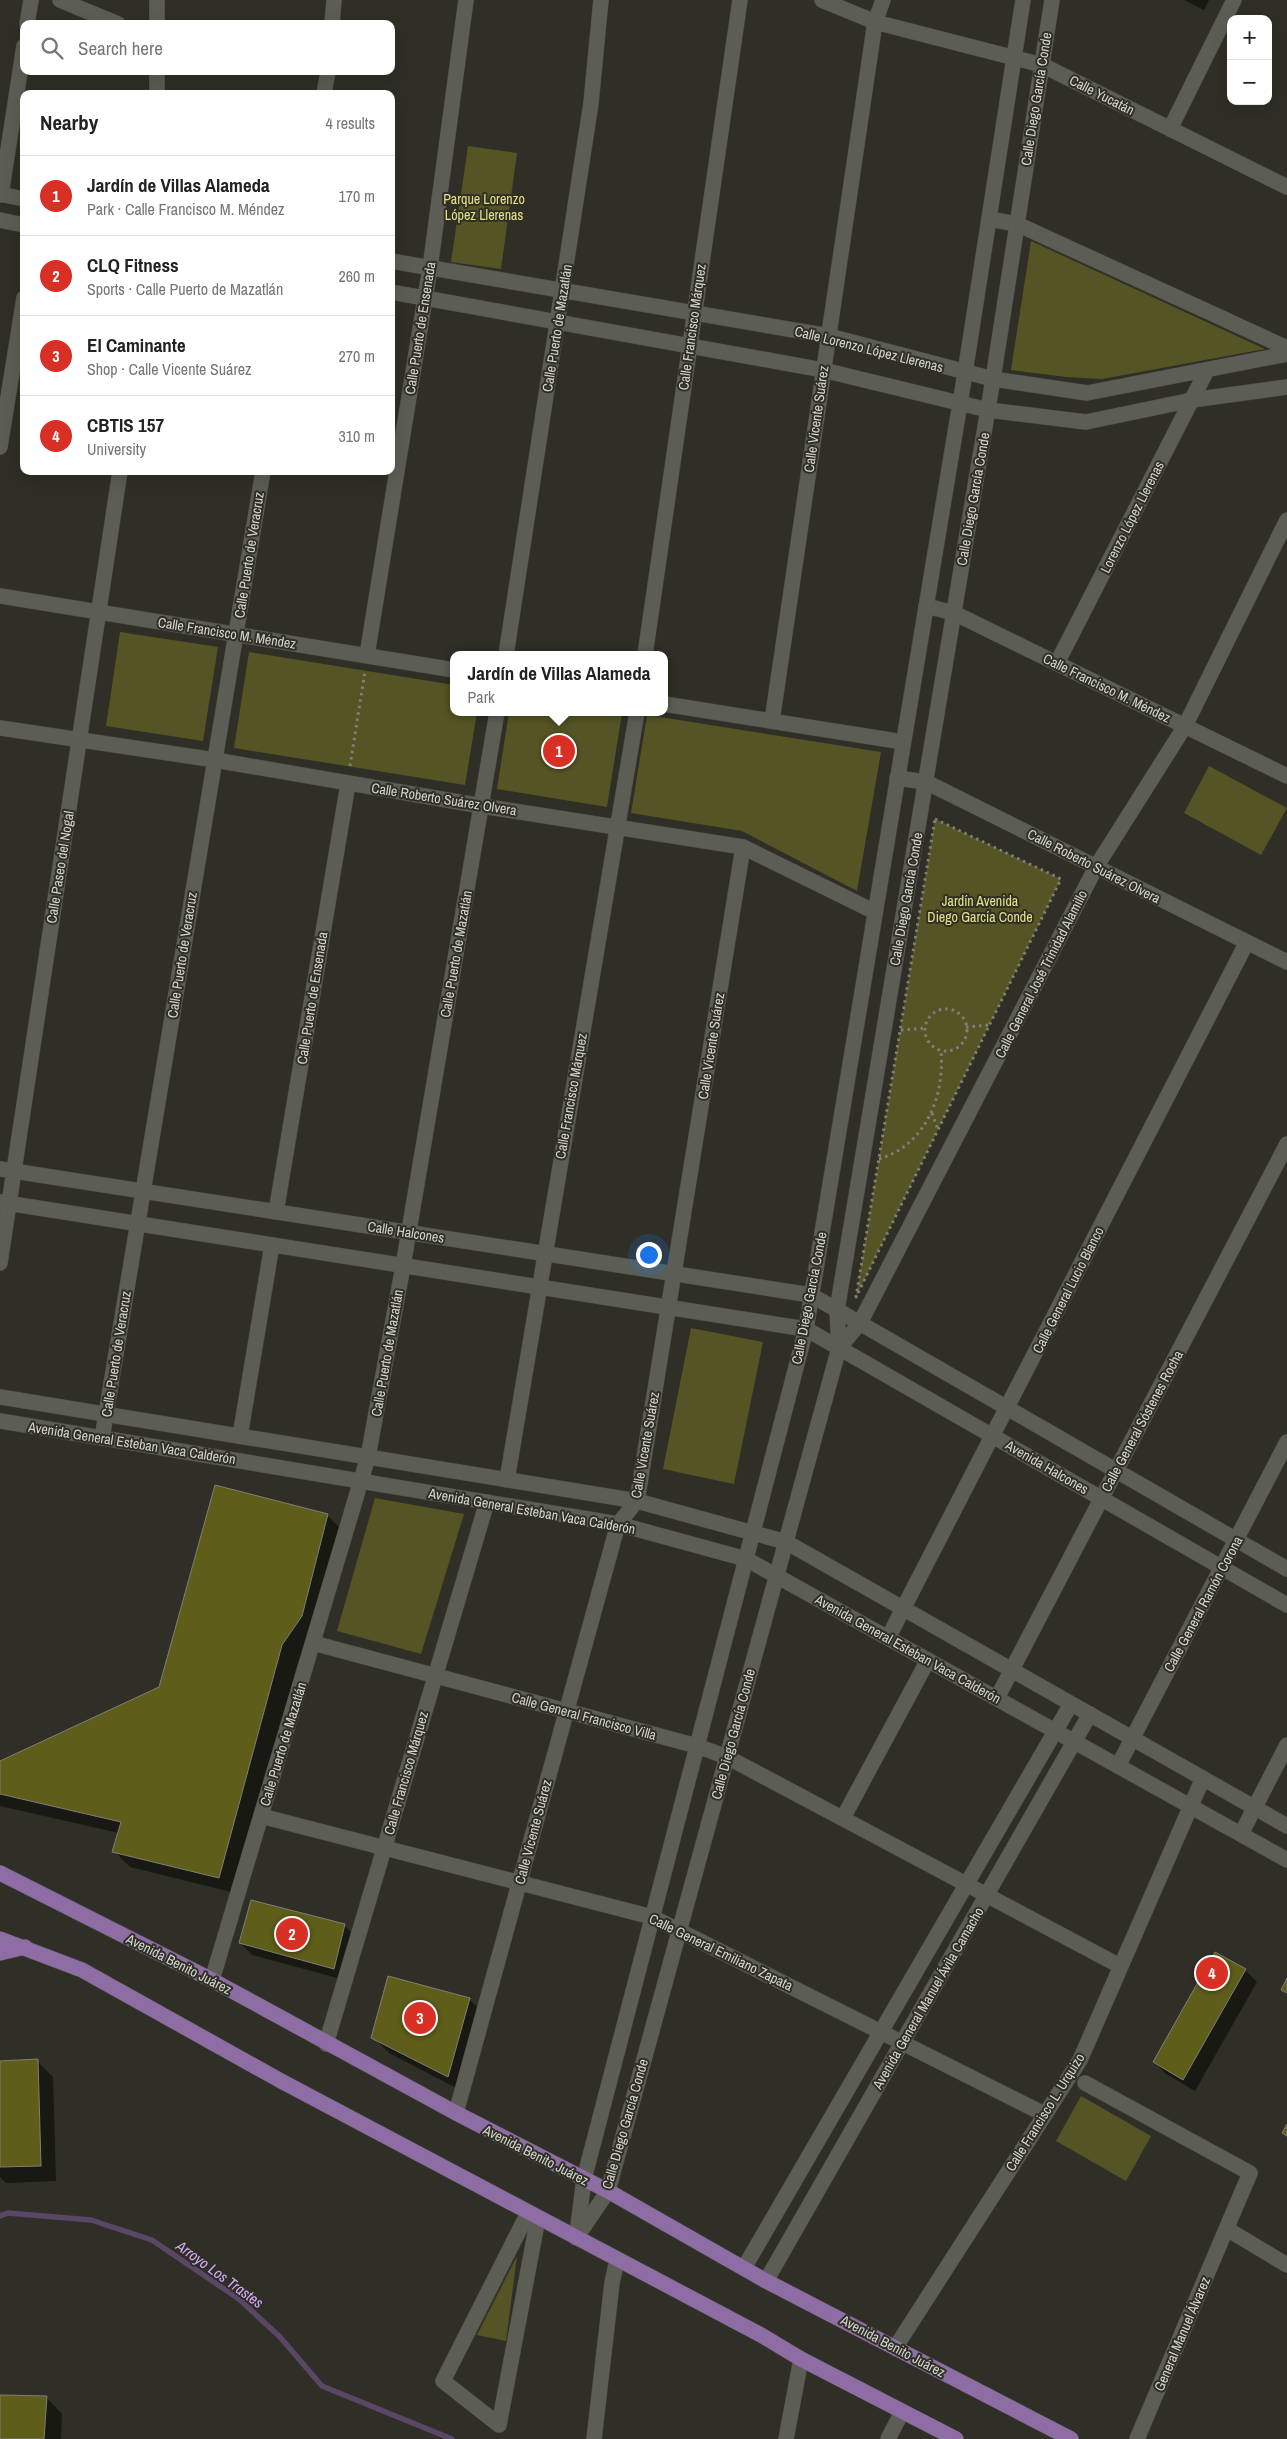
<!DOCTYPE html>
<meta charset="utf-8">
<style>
:root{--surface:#fff;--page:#f6f6f6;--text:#222;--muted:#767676;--line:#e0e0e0;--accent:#d93025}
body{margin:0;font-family:"Archivo Narrow",sans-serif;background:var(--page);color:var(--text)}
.controls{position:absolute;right:15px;top:15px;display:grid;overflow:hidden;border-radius:10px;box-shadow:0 5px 20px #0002}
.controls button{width:45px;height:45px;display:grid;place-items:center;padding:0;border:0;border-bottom:1px solid var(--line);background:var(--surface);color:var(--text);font:25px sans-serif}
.you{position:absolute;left:648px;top:1254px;width:18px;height:18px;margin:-12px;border:4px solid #fff;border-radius:50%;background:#1a73e8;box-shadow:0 0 0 8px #1a73e833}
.badge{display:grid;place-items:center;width:32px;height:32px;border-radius:50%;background:var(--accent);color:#fff;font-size:16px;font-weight:700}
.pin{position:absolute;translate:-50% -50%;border:2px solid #fff;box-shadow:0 1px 5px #0006}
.popup{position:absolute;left:450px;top:651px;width:218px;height:65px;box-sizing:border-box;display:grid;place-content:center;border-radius:10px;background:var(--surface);filter:drop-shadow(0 1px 4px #0005);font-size:16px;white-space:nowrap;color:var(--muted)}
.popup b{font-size:19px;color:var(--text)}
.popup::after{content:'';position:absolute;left:50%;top:100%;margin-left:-10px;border:10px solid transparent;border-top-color:var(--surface)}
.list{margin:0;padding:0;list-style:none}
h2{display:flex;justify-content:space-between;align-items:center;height:65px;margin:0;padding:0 20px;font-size:21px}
h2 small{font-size:16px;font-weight:400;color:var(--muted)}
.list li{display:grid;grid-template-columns:32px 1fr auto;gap:15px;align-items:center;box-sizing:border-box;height:80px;padding:0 20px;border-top:1px solid var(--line)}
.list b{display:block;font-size:19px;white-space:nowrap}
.list p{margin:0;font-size:16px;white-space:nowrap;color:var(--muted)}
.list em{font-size:16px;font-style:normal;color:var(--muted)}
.icon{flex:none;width:28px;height:28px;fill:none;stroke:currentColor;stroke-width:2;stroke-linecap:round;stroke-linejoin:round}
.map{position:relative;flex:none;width:1287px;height:2439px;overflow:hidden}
.search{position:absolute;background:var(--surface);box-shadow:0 5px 20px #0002;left:20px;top:20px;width:375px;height:55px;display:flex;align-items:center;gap:12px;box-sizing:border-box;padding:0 18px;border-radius:10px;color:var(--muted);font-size:19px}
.panel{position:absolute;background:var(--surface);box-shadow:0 5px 20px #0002;left:20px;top:90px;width:375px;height:385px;border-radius:10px}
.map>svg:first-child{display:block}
</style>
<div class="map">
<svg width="1287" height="2439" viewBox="0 0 1287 2439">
<rect width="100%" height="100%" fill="#2f2f27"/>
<g fill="#555424">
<polygon points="468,146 517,153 501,269 451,262"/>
<polygon points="1031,241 1265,349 1102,379 1066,377 1011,370"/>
<polygon points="120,632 218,647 203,741 106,726"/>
<polygon points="249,652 454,685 454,712 477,712 465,785 234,748"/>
<polygon points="509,712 622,713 607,807 497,789"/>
<polygon points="647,715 881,752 857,891 742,831 631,813"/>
<polygon points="1209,766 1287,808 1261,855 1184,813"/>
<polygon points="935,819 1061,879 856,1297"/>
<polygon points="691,1328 763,1342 734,1484 663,1469"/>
<polygon points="375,1498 464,1514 421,1654 337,1631"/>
<polygon points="1081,2096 1151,2136 1126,2181 1056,2141"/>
<polygon points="517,2256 506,2341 477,2335"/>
</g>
<g fill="#0007">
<polygon points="1184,0 1209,0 1204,10"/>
<polygon points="327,1515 343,1531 318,1632 298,1662 235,1893 130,1867 114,1851 119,1833 0,1806 0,1763 160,1688"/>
<polygon points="344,1925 356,1937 345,1980 252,1955 240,1943"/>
<polygon points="1245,1970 1257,1982 1195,2091 1166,2074 1154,2062"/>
<polygon points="469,1999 485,2015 464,2092 389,2053 373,2037"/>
<polygon points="37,2061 53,2077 56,2181 6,2183 0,2177 0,2062"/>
<polygon points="0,2396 47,2398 62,2414 61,2439 0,2439"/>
</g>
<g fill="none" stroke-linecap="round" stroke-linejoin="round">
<polyline stroke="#5a4766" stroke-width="5.5" points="0,2216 8,2213 91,2220 152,2240 239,2299 280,2337 322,2386 452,2439"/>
</g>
<g fill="#5f5d1a" stroke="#7f7f76">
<polygon points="215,1485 328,1514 302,1616 282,1645 219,1878 112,1852 121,1822 0,1794 0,1761 159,1687"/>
<polygon points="251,1900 345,1924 334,1969 239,1943"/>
<polygon points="1215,1952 1246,1969 1183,2080 1153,2062"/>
<polygon points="388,1976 470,1998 448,2077 371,2038"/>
<polygon points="1287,1978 1287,1993 1281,1990"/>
<polygon points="38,2059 41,2166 0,2167 0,2061"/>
<polygon points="1287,2124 1287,2136 1282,2133"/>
<polygon points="0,2395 47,2396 44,2439 0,2439"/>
</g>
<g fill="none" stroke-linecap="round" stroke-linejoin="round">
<defs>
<g id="minor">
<polyline points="60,0 118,24"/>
<polyline points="157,0 157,24"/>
<polyline points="822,0 875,22 1042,65 1287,187"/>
<polyline points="27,24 31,0"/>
<polyline points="332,24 334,0"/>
<polyline points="157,71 157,94"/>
<polyline points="324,94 328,71"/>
<polyline points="1170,129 1234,0"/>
<polyline points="0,194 24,199"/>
<polyline points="1,195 24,46"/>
<polyline points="989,219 1017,224 1287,348"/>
<polyline points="0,220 24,225"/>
<polyline points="391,261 829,336 993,379 1087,393 1287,354"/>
<polyline points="391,292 823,370 988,410 1086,422 1192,400 1287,387"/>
<polyline points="0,447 24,298"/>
<polyline points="0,596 454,670"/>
<polyline points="926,606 954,613 1287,776"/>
<polyline points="367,655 430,268 466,0"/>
<polyline points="506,655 591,103 601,0"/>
<polyline points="645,655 740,0"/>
<polyline points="1057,663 1207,370"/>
<polyline points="664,704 903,742"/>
<polyline points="772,721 875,22 883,0"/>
<polyline points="0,728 215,760 482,806 743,847 875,912"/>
<polyline points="897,778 926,782 1287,962"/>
<polyline points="0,1169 811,1295 1287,1569"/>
<polyline points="0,1202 806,1329 1287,1605"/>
<polyline points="276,1212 348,784"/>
<polyline points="0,1263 120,471"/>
<polyline points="839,1348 860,1323 1096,867 1185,726 1287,520"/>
<polyline points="0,1397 637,1501 786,1542 1287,1826"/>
<polyline points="0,1421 618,1524 746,1559 1287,1860"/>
<polyline points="240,1436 272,1245"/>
<polyline points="102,1438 263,471"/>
<polyline points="507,1480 637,712"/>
<polyline points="888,1638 1247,942"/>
<polyline points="313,1643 697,1746 727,1757 1120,1966"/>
<polyline points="997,1698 1287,1144"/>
<polyline points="1118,1766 1287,1442"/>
<polyline points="261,1816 652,1917 1044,2114"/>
<polyline points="843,1818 928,1660"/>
<polyline points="1241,1834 1287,1745"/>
<polyline points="212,1980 368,1457 403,1266 497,712"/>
<polyline points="326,2044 487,1502"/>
<polyline points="1085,2083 1250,2173 1137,2439"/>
<polyline points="456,2113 618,1524 637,1501 743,847"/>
<polyline points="528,2213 443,2381 499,2425 538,2218"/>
<polyline points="1227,2229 1287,2265"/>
<polyline points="577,2234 584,2179 806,1329 965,373 1023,0"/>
<polyline points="576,2238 608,2191 839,1348 837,1310 993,379 1052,0"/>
<polyline points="744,2268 1071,1704"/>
<polyline points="766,2281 1090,1714"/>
<polyline points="895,2348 1080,2060 1203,1778"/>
<polyline points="594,2439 612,2283 617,2260"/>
<polyline points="786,2439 801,2359"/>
<polyline points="888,2439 902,2412"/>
</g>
<g id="major">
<polyline points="0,1873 212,1980 456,2113 608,2191 766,2281 1071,2439"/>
<polyline points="0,1939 82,1970 281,2081 761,2335 801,2359 956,2439"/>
<polyline points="0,1953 25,1947"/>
</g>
</defs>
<use href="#minor" stroke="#4c4c46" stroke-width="16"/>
<use href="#major" stroke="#4c4c46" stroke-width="16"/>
<g stroke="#7f7f79" stroke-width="3" stroke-dasharray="2.5 4" stroke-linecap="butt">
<polyline points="350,766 365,671"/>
<polygon points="935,819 1061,879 856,1297"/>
<circle cx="946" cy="1030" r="21"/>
<polyline points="966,1027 989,1025"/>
<polyline points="901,1030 925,1028"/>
<polyline points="932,1113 938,1130"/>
<path d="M 879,1159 C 926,1145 945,1096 941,1050"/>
</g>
<use href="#minor" stroke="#5c5d54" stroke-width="15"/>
<use href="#major" stroke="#8e6da5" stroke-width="15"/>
</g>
<g text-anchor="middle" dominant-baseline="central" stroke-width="4" stroke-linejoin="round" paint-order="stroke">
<g font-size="14" fill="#d5d5d0" stroke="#2f2f27">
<text transform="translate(1102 95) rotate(27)">Calle Yucatán</text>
<text transform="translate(1036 99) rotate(-81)">Calle Diego García Conde</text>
<text transform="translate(692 327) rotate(-82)">Calle Francisco Márquez</text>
<text transform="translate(420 328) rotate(-81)">Calle Puerto de Ensenada</text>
<text transform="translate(557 328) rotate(-81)">Calle Puerto de Mazatlán</text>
<text transform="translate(869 349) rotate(14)">Calle Lorenzo López Llerenas</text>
<text transform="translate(816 419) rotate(-82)">Calle Vicente Suárez</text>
<text transform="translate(973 499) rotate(-80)">Calle Diego García Conde</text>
<text transform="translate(1132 517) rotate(-63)">Lorenzo López Llerenas</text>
<text transform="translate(249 555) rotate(-81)">Calle Puerto de Veracruz</text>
<text transform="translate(227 633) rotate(9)">Calle Francisco M. Méndez</text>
<text transform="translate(1107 688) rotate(26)">Calle Francisco M. Méndez</text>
<text transform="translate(444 799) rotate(9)">Calle Roberto Suárez Olvera</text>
<text transform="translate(1094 866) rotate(27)">Calle Roberto Suárez Olvera</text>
<text transform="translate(60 867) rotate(-81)">Calle Paseo del Nogal</text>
<text transform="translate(906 899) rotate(-80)">Calle Diego García Conde</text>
<text transform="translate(456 954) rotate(-80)">Calle Puerto de Mazatlán</text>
<text transform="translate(182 955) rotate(-81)">Calle Puerto de Veracruz</text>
<text transform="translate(1041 974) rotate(-63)">Calle General José Trinidad Alamillo</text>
<text transform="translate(312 998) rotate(-81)">Calle Puerto de Ensenada</text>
<text transform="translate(711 1046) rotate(-81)">Calle Vicente Suárez</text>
<text transform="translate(571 1096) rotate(-80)">Calle Francisco Márquez</text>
<text transform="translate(406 1232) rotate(9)">Calle Halcones</text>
<text transform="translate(1068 1290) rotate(-63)">Calle General Lucio Blanco</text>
<text transform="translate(809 1298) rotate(-79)">Calle Diego García Conde</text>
<text transform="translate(387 1353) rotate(-80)">Calle Puerto de Mazatlán</text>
<text transform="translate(116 1354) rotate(-81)">Calle Puerto de Veracruz</text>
<text transform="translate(1142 1421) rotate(-62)">Calle General Sóstenes Rocha</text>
<text transform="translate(132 1443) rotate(9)">Avenida General Esteban Vaca Calderón</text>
<text transform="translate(645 1445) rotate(-80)">Calle Vicente Suárez</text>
<text transform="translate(1047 1467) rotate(30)">Avenida Halcones</text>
<text transform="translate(532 1511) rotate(10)">Avenida General Esteban Vaca Calderón</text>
<text transform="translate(1203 1604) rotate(-62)">Calle General Ramón Corona</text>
<text transform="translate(908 1649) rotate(29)">Avenida General Esteban Vaca Calderón</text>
<text transform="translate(584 1716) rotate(15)">Calle General Francisco Villa</text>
<text transform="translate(733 1734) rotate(-75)">Calle Diego García Conde</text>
<text transform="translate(283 1744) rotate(-73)">Calle Puerto de Mazatlán</text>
<text transform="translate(406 1773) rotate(-74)">Calle Francisco Márquez</text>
<text transform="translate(533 1832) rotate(-75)">Calle Vicente Suárez</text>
<text transform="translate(721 1952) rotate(26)">Calle General Emiliano Zapata</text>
<text transform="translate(179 1964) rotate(27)">Avenida Benito Juárez</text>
<text transform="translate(928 1998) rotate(-60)">Avenida General Manuel Ávila Camacho</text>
<text transform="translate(1045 2112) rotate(-58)">Calle Francisco L. Urquizo</text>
<text transform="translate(625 2124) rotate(-74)">Calle Diego García Conde</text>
<text transform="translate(536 2155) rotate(27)">Avenida Benito Juárez</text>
<text transform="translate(1182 2334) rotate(-67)">General Manuel Álvarez</text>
<text transform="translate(893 2346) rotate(28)">Avenida Benito Juárez</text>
</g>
<g font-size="14" fill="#e4e384" stroke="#2f2f27">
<text x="484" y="199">Parque Lorenzo<tspan x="484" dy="16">López Llerenas</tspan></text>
<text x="980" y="901">Jardín Avenida<tspan x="980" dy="16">Diego García Conde</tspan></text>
</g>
<g font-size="15" font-style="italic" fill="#d6acfa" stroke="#2f2f27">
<text transform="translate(220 2274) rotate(36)">Arroyo Los Trastes</text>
</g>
</g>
</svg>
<div class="controls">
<button>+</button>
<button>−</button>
</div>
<div class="you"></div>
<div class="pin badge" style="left:559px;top:751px">1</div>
<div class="popup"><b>Jardín de Villas Alameda</b>Park</div>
<div class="pin badge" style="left:292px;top:1934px">2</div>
<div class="pin badge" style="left:420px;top:2018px">3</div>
<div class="pin badge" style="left:1212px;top:1973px">4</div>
<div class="search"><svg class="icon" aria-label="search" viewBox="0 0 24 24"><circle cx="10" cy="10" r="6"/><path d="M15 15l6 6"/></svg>Search here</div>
<section class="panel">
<h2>Nearby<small>4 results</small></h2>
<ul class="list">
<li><span class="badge">1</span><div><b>Jardín de Villas Alameda</b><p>Park · Calle Francisco M. Méndez</p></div><em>170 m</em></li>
<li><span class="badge">2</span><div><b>CLQ Fitness</b><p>Sports · Calle Puerto de Mazatlán</p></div><em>260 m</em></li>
<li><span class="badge">3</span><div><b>El Caminante</b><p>Shop · Calle Vicente Suárez</p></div><em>270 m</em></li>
<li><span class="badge">4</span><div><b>CBTIS 157</b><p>University</p></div><em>310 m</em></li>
</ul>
</section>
</div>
